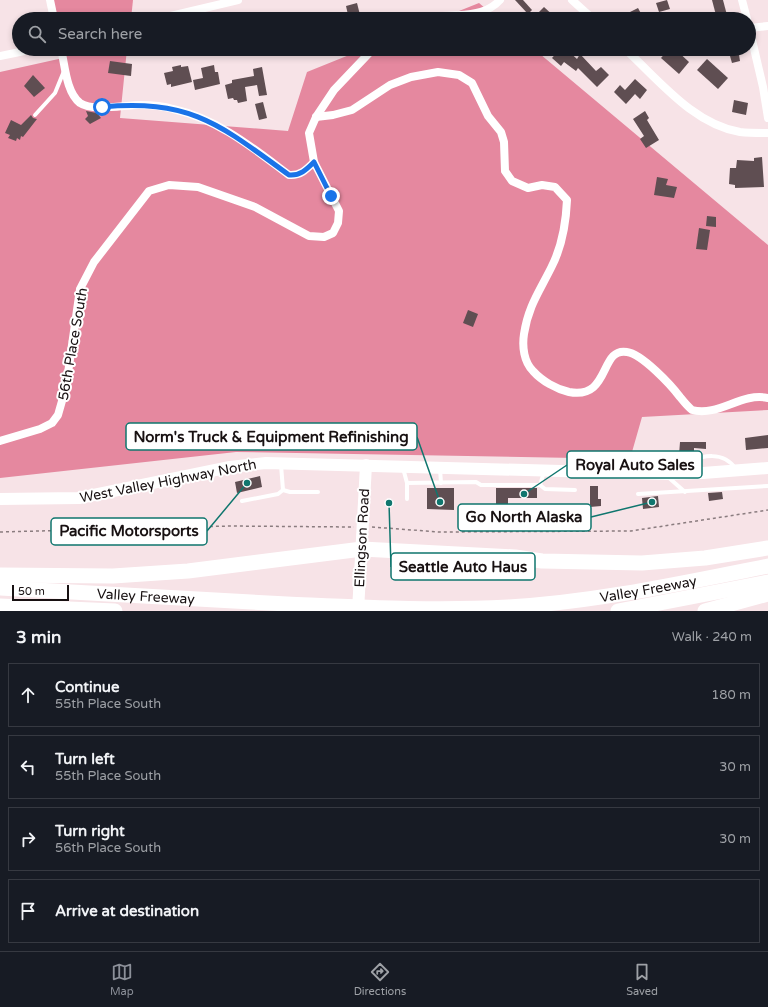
<!DOCTYPE html>
<meta charset="utf-8">
<style>
:root{--surface:#171b24;--page:#20242c;--text:#f1f3f6;--muted:#9ea1a6;--line:#363941;--accent:#8c9099}
body{margin:0;font-family:"Varela Round",sans-serif;background:var(--page);color:var(--text)}
.scale{position:absolute;left:12px;bottom:10px;width:57px;box-sizing:border-box;padding-left:4px;border:2px solid #181112;border-top:0;font-size:11px;line-height:14px;white-space:nowrap;color:#181112;-webkit-text-stroke:3px #fff;paint-order:stroke}
.stop{position:absolute;width:12px;height:12px;margin:-9px;border:3px solid #1a73e8;border-radius:50%;background:#fff}
.stop.end{background:#1a73e8;border-color:#fff;box-shadow:0 1px 4px #0008}
.list{margin:0;padding:0;list-style:none}
h2{display:flex;justify-content:space-between;align-items:center;height:52px;margin:0;padding:0 16px;font-size:17px}
h2 small{font-size:13px;font-weight:400;color:var(--muted)}
.list li{display:grid;grid-template-columns:26px 1fr auto;gap:12px;align-items:center;box-sizing:border-box;height:64px;margin:0 8px 8px;padding:0 8px;border:1px solid var(--line);border-radius:0px}
.list b{display:block;font-size:15px;white-space:nowrap}
.list p{margin:0;font-size:13px;white-space:nowrap;color:var(--muted)}
.list em{font-size:13px;font-style:normal;color:var(--muted)}
.icon{flex:none;width:22px;height:22px;fill:none;stroke:currentColor;stroke-width:2;stroke-linecap:round;stroke-linejoin:round}
.map{position:relative;flex:none;width:768px;height:611px;overflow:hidden}
.search{position:absolute;background:var(--surface);box-shadow:0 2px 6px #0003;left:12px;right:12px;top:12px;height:44px;display:flex;align-items:center;gap:10px;box-sizing:border-box;padding:0 14px;border-radius:22px;color:var(--muted);font-size:15px}
.sheet{height:340px;background:var(--surface)}
nav{display:flex;justify-content:space-around;align-items:center;box-sizing:border-box;height:56px;border-top:1px solid var(--line);background:var(--surface);font-size:11px;color:var(--muted)}
nav a{display:grid;justify-items:center;gap:2px}
nav .on{color:var(--accent)}
.map>svg:first-child{display:block}
</style>
<div class="map">
<svg width="768" height="611" viewBox="0 0 768 611">
<rect width="100%" height="100%" fill="#f7e3e7"/>
<g fill="#e5889f">
<polygon points="50,0 133,0 131,19 54,19"/>
<polygon points="479,3 498,19 439,19"/>
<polygon points="61,49 127,49 120,118 288,131 307,72 364,49 534,49 768,245 768,410 642,417 630,459 236,452 0,478 0,72 63,58"/>
</g>
<g fill="#5f4e52">
<polygon points="515,0 523,0 532,10 528,14"/>
<polygon points="667,0 670,9 659,12 656,3"/>
<polygon points="712,0 723,0 728,19 717,19"/>
<polygon points="357,3 361,19 349,19 346,6"/>
<polygon points="544,7 557,19 532,19"/>
<polygon points="638,8 644,19 627,19 624,15"/>
<polygon points="560,49 566,49 577,59 580,54 596,71 601,67 609,75 597,87 578,68 576,71 564,62 561,66 552,58"/>
<polygon points="669,49 675,49 689,62 679,74 661,58"/>
<polygon points="728,49 738,49 740,61 732,63"/>
<polygon points="707,59 728,78 718,89 697,70"/>
<polygon points="110,61 132,64 131,76 108,73"/>
<polygon points="181,65 181,67 188,66 192,82 171,87 171,84 167,85 164,73 173,71 172,67"/>
<polygon points="214,65 215,72 218,72 220,84 195,90 193,80 203,78 201,68"/>
<polygon points="262,67 267,95 259,96 257,85 245,87 247,101 238,103 237,100 234,100 233,98 228,99 225,85 232,83 232,80 254,76 253,69"/>
<polygon points="33,75 45,88 34,97 24,86"/>
<polygon points="635,79 647,90 640,99 635,94 626,104 614,92 620,85 625,90"/>
<polygon points="734,100 748,103 746,115 732,112"/>
<polygon points="263,102 267,118 259,120 255,104"/>
<polygon points="86,111 97,113 101,118 90,124 85,119 88,116"/>
<polygon points="645,111 649,118 647,120 659,140 646,148 640,139 644,136 633,119"/>
<polygon points="31,115 33,118 37,119 23,137 21,136 20,140 17,138 16,141 8,138 10,135 5,133 11,120 21,125"/>
<polygon points="762,157 764,187 735,188 735,185 729,184 730,168 736,168 737,160 754,161 754,158"/>
<polygon points="657,177 668,179 666,185 677,187 674,198 654,195"/>
<polygon points="707,216 716,217 716,227 706,226"/>
<polygon points="699,228 710,230 707,250 696,249"/>
<polygon points="468,310 478,314 473,327 463,323"/>
<polygon points="768,435 768,448 746,450 745,438"/>
<polygon points="680,442 706,442 706,449 694,448 694,455 679,455"/>
<polygon points="260,476 262,487 237,493 235,482"/>
<polygon points="590,486 598,486 598,499 601,499 601,506 590,507"/>
<polygon points="427,488 454,488 454,510 427,509"/>
<polygon points="496,488 537,488 537,498 508,498 508,510 496,510"/>
<polygon points="722,492 723,499 709,501 708,493"/>
<polygon points="658,496 659,507 643,509 642,498"/>
</g>
<g fill="none" stroke-linecap="round" stroke-linejoin="round">
<g stroke="#8a7c7f" stroke-width="1.5" stroke-dasharray="3 3" stroke-linecap="butt">
<polyline points="372,527 439,532 631,531 768,510"/>
<polyline points="0,532 230,526 354,527"/>
</g>
<g stroke="#fff" stroke-width="4">
<polyline points="35,115 55,93 64,71"/>
<polyline points="281,465 283,490 290,492 318,492"/>
<polyline points="403,468 407,483 407,499"/>
<polyline points="440,469 441,483"/>
<path d="M 678,473 L 679,465 L 684,462 C 703,456 723,450 736,469"/>
<polyline points="668,477 685,492"/>
<polyline points="407,483 476,482 481,485 540,485 545,489 575,490"/>
<polyline points="540,485 544,472"/>
<polyline points="638,494 768,486"/>
<polyline points="242,501 278,494 283,490"/>
</g>
<g stroke="#fff" stroke-width="8">
<polyline points="50,0 54,19"/>
<polyline points="572,0 593,19"/>
<polyline points="742,0 747,19"/>
<polyline points="158,19 238,0"/>
<path d="M 417,19 C 443,12 481,22 500,0"/>
<polyline points="749,27 763,87 768,118"/>
<polyline points="749,28 768,26"/>
<path d="M 61,49 C 65,65 66,92 80,103 C 93,112 124,105 140,105 C 151,105 163,106 173,109 C 218,119 253,148 289,175 C 300,176 306,170 314,162"/>
<path d="M 625,49 C 659,80 693,124 740,132 C 749,133 759,133 768,133"/>
<polyline points="0,56 34,49"/>
<path d="M 316,117 L 333,115 L 352,110 L 390,85 L 411,77 L 438,72 L 459,75 L 472,83 L 488,116 L 501,132 L 504,142 L 505,171 L 512,181 L 528,188 L 542,185 L 555,187 L 567,200 C 566,223 562,247 551,268 C 539,292 528,307 524,334 C 522,347 524,362 533,371 C 542,381 556,389 569,392 C 611,400 599,347 627,352 C 642,354 671,385 680,397 C 684,402 687,406 692,410 C 719,417 741,392 768,398"/>
<polyline points="0,441 40,429 52,423 58,415 66,387 80,289 94,262 149,191 169,185 198,187 255,207 309,236 324,237 333,233 338,223 339,211 314,162 309,133 316,117 334,90 373,49"/>
</g>
<g stroke="#fff" stroke-width="12">
<polyline points="0,499 79,498 230,467 266,463 668,474 703,473 768,468"/>
<polyline points="358,611 366,465"/>
</g>
<g stroke="#fff" stroke-width="15">
<polyline points="0,575 113,576 188,571 362,549 515,557 542,561 642,563 705,558 768,548"/>
<path id="s1" d="M 0,588 C 96,593 191,599 287,604 C 360,607 434,611 508,607 C 596,602 682,583 768,566"/>
<polyline points="0,606 115,611"/>
<polyline points="618,611 768,582"/>
<polyline points="705,611 768,594"/>
</g>
</g>
<g fill="none" stroke-linecap="round" stroke-linejoin="round">
<path stroke="#1a73e8" stroke-width="5" d="M 102,107 C 192,99 220,125 289,175 C 300,176 306,170 314,162 L 331,196"/>
</g>
<g text-anchor="middle" dominant-baseline="central" stroke-width="4" stroke-linejoin="round" paint-order="stroke">
<g font-size="14" fill="#181112" stroke="#fff">
<text transform="translate(73 344) rotate(-80)">56th Place South</text>
<text transform="translate(168 481) rotate(-11)">West Valley Highway North</text>
<text transform="translate(362 538) rotate(-87)">Ellingson Road</text>
<text stroke="none"><textPath href="#s1" startOffset="650">Valley Freeway</textPath></text>
<text stroke="none"><textPath href="#s1" startOffset="146">Valley Freeway</textPath></text>
</g>
</g>
<path fill="none" stroke="#0f766e" stroke-width="1.5" d="M440 502L417 437M524 494L567 465M652 502L591 517M247 483L207 531M389 503L391 567"/>
<g fill="#0f766e" stroke="#fff" stroke-width="1.5">
<circle cx="440" cy="502" r="4"/>
<circle cx="524" cy="494" r="4"/>
<circle cx="652" cy="502" r="4"/>
<circle cx="247" cy="483" r="4"/>
<circle cx="389" cy="503" r="4"/>
</g>
<g fill="#fff" stroke="#0f766e" stroke-width="1.5">
<rect x="126" y="423" width="291" height="27" rx="4"/>
<rect x="567" y="451" width="135" height="27" rx="4"/>
<rect x="458" y="504" width="133" height="27" rx="4"/>
<rect x="51" y="518" width="156" height="27" rx="4"/>
<rect x="391" y="553" width="144" height="27" rx="4"/>
</g>
<g font-size="15" text-anchor="middle" font-weight="bold" fill="#181112">
<text x="271" y="442">Norm's Truck &amp; Equipment Refinishing</text>
<text x="635" y="470">Royal Auto Sales</text>
<text x="524" y="522">Go North Alaska</text>
<text x="129" y="536">Pacific Motorsports</text>
<text x="463" y="572">Seattle Auto Haus</text>
</g>
</svg>
<div class="scale">50 m</div>
<div class="stop" style="left:102px;top:107px"></div>
<div class="stop end" style="left:331px;top:196px"></div>
<div class="search"><svg class="icon" aria-label="search" viewBox="0 0 24 24"><circle cx="10" cy="10" r="6"/><path d="M15 15l6 6"/></svg>Search here</div>
</div>
<section class="sheet">
<h2>3 min<small>Walk · 240 m</small></h2>
<ul class="list">
<li><svg class="icon" aria-label="ahead" viewBox="0 0 24 24"><path d="M12 20V5M6 11l6-6 6 6"/></svg><div><b>Continue</b><p>55th Place South</p></div><em>180 m</em></li>
<li><svg class="icon" aria-label="left" viewBox="0 0 24 24"><path d="M17 20v-9H6M10 6l-5 5 5 5"/></svg><div><b>Turn left</b><p>55th Place South</p></div><em>30 m</em></li>
<li><svg class="icon" aria-label="right" viewBox="0 0 24 24"><path d="M7 20v-9h11M14 6l5 5-5 5"/></svg><div><b>Turn right</b><p>56th Place South</p></div><em>30 m</em></li>
<li><svg class="icon" aria-label="arrive" viewBox="0 0 24 24"><path d="M6 21V4h12l-3 4 3 4H6"/></svg><div><b>Arrive at destination</b></div></li>
</ul>
</section>
<nav>
<a class="on"><svg class="icon" aria-label="map" viewBox="0 0 24 24"><path d="M3 6l6-2 6 2 6-2v14l-6 2-6-2-6 2zM9 4v14M15 6v14"/></svg>Map</a>
<a><svg class="icon" aria-label="directions" viewBox="0 0 24 24"><path d="M12 3l9 9-9 9-9-9zM9 14v-3h6M13 9l2 2-2 2"/></svg>Directions</a>
<a><svg class="icon" aria-label="saved" viewBox="0 0 24 24"><path d="M7 4h10v16l-5-4-5 4z"/></svg>Saved</a>
</nav>
